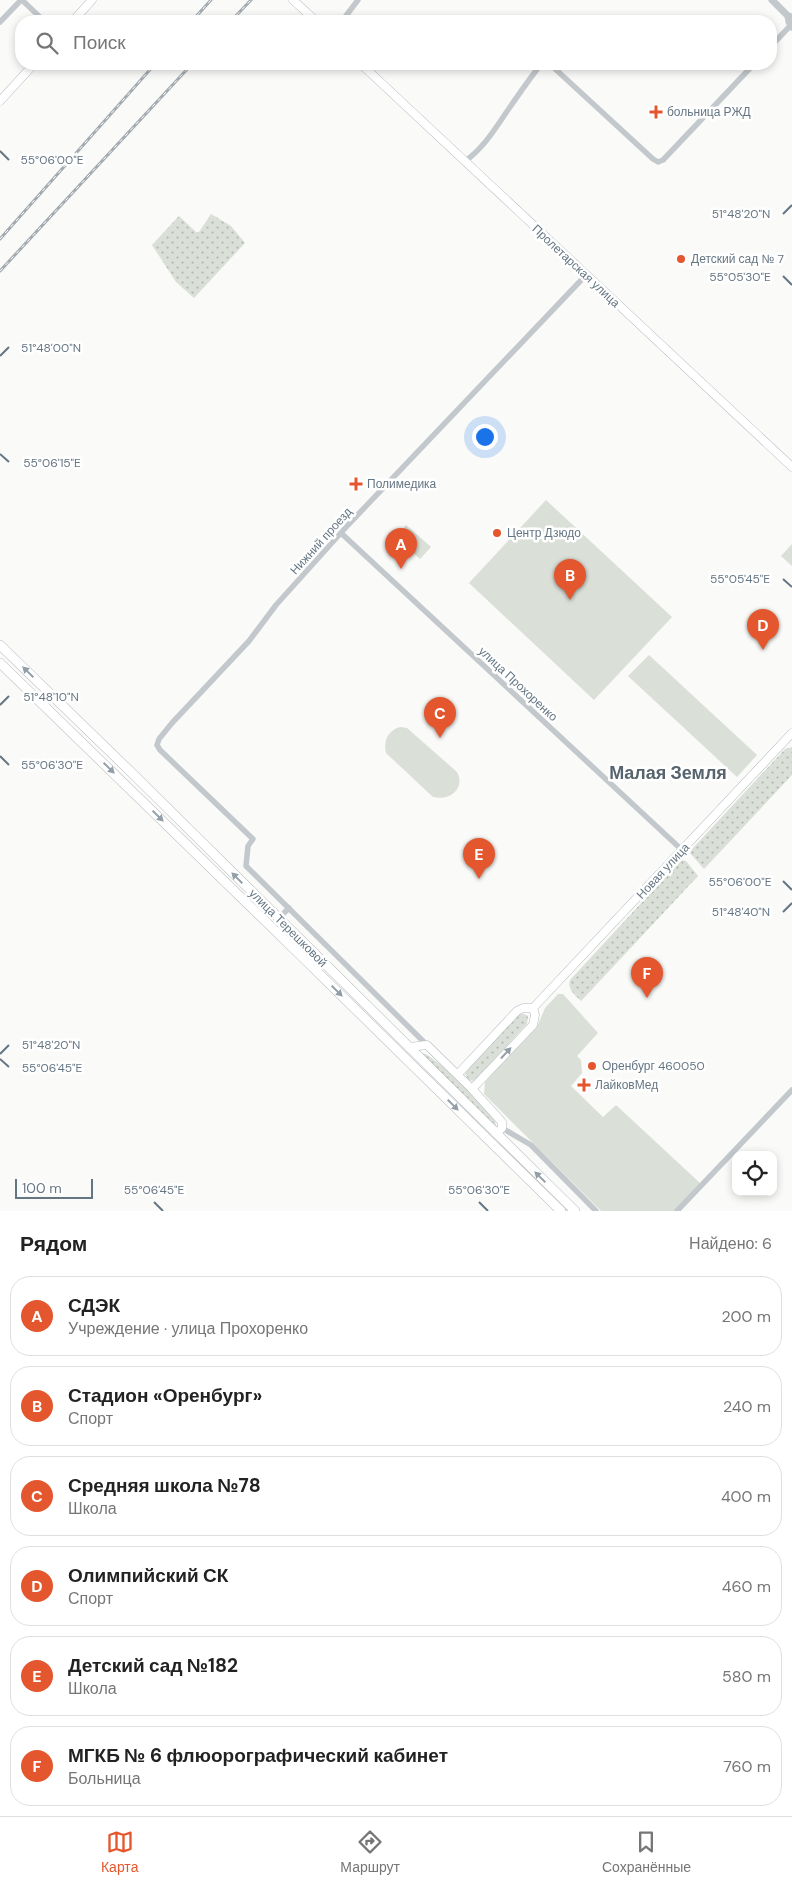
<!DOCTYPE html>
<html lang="ru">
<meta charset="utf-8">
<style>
:root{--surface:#fff;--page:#f2f2f2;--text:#222;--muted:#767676;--line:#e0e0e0;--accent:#e4572e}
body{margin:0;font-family:"DM Sans",sans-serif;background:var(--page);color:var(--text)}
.controls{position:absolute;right:15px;bottom:15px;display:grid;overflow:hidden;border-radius:10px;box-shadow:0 2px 8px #0003}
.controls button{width:45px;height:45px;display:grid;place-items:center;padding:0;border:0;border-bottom:1px solid var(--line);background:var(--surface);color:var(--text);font:25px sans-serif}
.scale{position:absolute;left:15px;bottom:12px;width:78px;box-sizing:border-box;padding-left:5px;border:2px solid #657683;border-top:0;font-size:14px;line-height:18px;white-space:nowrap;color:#657683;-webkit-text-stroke:4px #fff;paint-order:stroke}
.you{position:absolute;left:484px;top:436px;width:18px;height:18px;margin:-12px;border:4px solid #fff;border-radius:50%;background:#1a73e8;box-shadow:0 0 0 8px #1a73e833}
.badge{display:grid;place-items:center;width:32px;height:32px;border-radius:50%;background:var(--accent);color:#fff;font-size:16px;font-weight:700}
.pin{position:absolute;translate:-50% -41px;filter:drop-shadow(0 1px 2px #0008)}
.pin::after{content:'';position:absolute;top:26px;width:18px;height:15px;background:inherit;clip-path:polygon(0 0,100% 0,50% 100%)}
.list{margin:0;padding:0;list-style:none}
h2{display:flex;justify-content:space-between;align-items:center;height:65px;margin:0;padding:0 20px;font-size:21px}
h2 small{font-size:16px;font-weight:400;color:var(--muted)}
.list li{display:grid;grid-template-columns:32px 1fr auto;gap:15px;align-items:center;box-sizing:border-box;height:80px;margin:0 10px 10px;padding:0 10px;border:1px solid var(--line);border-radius:20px}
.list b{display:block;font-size:19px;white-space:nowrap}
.list p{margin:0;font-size:16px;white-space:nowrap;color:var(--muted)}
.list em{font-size:16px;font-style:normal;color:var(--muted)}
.icon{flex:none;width:28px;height:28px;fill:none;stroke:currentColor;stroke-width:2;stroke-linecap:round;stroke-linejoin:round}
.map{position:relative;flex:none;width:792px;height:1211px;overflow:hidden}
.search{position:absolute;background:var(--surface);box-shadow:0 2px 8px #0003;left:15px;right:15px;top:15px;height:55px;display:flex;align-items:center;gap:12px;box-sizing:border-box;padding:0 18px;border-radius:20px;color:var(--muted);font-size:19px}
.sheet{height:605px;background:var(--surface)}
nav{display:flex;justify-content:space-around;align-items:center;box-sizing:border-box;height:70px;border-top:1px solid var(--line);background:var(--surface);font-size:14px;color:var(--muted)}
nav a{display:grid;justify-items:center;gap:2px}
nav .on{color:var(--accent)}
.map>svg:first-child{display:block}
</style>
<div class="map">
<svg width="792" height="1211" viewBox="0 0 792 1211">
<defs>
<pattern id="grass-dots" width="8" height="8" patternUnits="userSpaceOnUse" patternTransform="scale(1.25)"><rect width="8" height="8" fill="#dadfd7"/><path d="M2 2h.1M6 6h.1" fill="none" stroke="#b4b9b4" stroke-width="1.8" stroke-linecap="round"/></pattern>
</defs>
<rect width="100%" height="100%" fill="#fafaf8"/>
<g fill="url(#grass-dots)">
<polygon points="211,214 231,226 245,243 194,298 176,282 152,245 179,216 196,232 199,232"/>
<polygon points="792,747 792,775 704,869 690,853 692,849 785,749"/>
<path d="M 681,860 L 686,861 L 698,876 L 581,1001 C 575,995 567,989 570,980 Z"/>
<polygon points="519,1014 524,1014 528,1016 527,1024 477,1078 473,1081 469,1080 465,1074 468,1069"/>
<polygon points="420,1053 426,1054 457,1077 495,1119 496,1126"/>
<polygon points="499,1142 569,1211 566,1211 497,1144"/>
</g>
<g fill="#dadfd7">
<polygon points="546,500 672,617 594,700 469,583"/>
<polygon points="406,525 431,547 420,559 396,537"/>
<polygon points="792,544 792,566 781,556"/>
<polygon points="649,655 757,755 737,777 628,676"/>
<path d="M 400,727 L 407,728 L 457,772 C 466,789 449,801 433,797 L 386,753 C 383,740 388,731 400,727 Z"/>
<polygon points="558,994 563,994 598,1033 577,1056 581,1060 582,1073 571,1086 603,1117 616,1105 700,1183 674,1211 601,1211 484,1094 485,1082 537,1027 545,1008"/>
</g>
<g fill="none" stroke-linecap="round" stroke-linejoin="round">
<defs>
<g id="secondary">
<polyline points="293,0 316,21"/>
<polyline points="73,21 92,0"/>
<polyline points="361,64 792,467"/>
<polyline points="0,101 34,64"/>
<polyline points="409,1047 427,1045 472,1089 502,1122 502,1128 496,1134"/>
<polyline points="458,1074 517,1011 523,1008 533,1008 792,733"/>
<polyline points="472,1089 533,1025 535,1015 533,1008"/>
</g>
<g id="primary">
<polyline points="0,645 132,773 575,1211"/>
<polyline points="0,663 292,947 561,1211"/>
</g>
</defs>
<use href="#secondary" stroke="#b3babf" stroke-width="9"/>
<use href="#primary" stroke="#b5babe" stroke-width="10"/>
<g stroke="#c3c8cc" stroke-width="5.5">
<polyline points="22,0 44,21"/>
<polyline points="342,21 358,0"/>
<polyline points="0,22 21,0"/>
<polyline points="771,46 790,26"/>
<path d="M 464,162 C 485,147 496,127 510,107 C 519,94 528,81 538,68 C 543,64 546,63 552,66 L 653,159 L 658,162 L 663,160 L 754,64"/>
<polyline points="341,533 682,850"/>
<polyline points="278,919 289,908"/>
<polyline points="427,1045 246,866 248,846 253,839 160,750 157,745 159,739 172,723 249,641 276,605 348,525 586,275"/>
<polyline points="502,1128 531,1145 596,1211"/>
<polyline points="677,1211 792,1090"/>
</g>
<g stroke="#c3c8cc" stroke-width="7">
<polyline points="772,0 788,16 792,17"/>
<polyline points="788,16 789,22 792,27"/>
</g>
<use href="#secondary" stroke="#fff" stroke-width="8"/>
<use href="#primary" stroke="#fff" stroke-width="9"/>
<defs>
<g id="rail">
<polyline points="192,21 211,0"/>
<polyline points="231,21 251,0"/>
<polyline points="0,239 155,64"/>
<polyline points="0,271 192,64"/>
</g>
</defs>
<use href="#rail" stroke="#a2aab0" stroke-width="3"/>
<use href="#rail" stroke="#fff" stroke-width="1" stroke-dasharray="4" stroke-linecap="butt"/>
</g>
<defs><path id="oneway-solid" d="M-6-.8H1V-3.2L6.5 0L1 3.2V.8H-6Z" transform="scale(1.25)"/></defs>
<g fill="#939fa8">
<use href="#oneway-solid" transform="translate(28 672) rotate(-136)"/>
<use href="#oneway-solid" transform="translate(109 768) rotate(44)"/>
<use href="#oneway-solid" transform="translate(158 816) rotate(44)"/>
<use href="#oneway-solid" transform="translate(237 878) rotate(-135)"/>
<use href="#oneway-solid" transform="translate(337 991) rotate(44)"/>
<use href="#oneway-solid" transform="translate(506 1053) rotate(-47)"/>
<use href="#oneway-solid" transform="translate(453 1105) rotate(45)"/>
<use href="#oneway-solid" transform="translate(540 1177) rotate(-136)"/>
</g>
<path fill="none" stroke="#657683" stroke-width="2" d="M 0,151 L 9,160M 783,214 L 792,205M 783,276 L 792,285M 0,356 L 9,347M 0,454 L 9,462M 783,579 L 792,587M 0,705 L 9,696M 0,756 L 9,765M 783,881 L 792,890M 783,912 L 792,903M 0,1054 L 9,1045M 0,1059 L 9,1067M 154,1202 L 163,1211M 479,1202 L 488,1211"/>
<g fill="#e4572e" stroke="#fff" stroke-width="2">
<path d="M653.5 104.5h5v5h5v5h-5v5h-5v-5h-5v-5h5z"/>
<circle cx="681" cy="259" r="5"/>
<path d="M353.5 476.5h5v5h5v5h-5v5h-5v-5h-5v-5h5z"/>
<circle cx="497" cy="533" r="5"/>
<circle cx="592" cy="1066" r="5"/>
<path d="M581.5 1077.5h5v5h5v5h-5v5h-5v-5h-5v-5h5z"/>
</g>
<g text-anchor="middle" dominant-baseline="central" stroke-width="5" stroke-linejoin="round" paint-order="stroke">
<g font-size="12" fill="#657683" stroke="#fff" text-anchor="start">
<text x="667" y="112">больница РЖД</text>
<text x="691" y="259">Детский сад № 7</text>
<text x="367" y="484">Полимедика</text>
<text x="507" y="533">Центр Дзюдо</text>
<text x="602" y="1066">Оренбург 460050</text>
<text x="595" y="1085">ЛайковМед</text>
</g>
<g font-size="12" fill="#657683" stroke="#fff">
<text transform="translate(576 266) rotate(43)">Пролетарская улица</text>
<text transform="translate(321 541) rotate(-48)">Нижний проезд</text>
<text transform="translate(518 684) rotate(43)">улица Прохоренко</text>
<text transform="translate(663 871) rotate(-47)">Новая улица</text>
<text transform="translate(288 928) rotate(45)">улица Терешковой</text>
</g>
<g font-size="18" font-weight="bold" fill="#57646e" stroke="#fff">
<text x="668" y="773">Малая Земля</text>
</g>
</g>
<g font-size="12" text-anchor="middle" fill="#657683" stroke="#fff" stroke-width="5" stroke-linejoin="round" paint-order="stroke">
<text x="52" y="164">55°06'00"E</text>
<text x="741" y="218">51°48'20"N</text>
<text x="740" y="281">55°05'30"E</text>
<text x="51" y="352">51°48'00"N</text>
<text x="52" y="467">55°06'15"E</text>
<text x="740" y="583">55°05'45"E</text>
<text x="51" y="701">51°48'10"N</text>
<text x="52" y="769">55°06'30"E</text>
<text x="740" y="886">55°06'00"E</text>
<text x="741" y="916">51°48'40"N</text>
<text x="51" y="1049">51°48'20"N</text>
<text x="52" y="1072">55°06'45"E</text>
<text x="154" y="1194">55°06'45"E</text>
<text x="479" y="1194">55°06'30"E</text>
</g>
</svg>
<div class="controls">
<button><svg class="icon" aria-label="locate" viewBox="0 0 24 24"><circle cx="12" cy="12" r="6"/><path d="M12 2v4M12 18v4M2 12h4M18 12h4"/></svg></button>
</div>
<div class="scale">100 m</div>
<div class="you"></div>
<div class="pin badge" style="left:401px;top:569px">A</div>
<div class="pin badge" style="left:570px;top:600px">B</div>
<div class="pin badge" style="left:440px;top:738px">C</div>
<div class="pin badge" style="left:763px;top:650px">D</div>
<div class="pin badge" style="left:479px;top:879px">E</div>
<div class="pin badge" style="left:647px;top:998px">F</div>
<div class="search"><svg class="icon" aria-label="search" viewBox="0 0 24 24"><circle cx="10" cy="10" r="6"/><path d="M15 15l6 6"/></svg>Поиск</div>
</div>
<section class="sheet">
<h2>Рядом<small>Найдено: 6</small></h2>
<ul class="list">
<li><span class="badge">A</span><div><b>СДЭК</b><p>Учреждение · улица Прохоренко</p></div><em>200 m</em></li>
<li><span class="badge">B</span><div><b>Стадион «Оренбург»</b><p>Спорт</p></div><em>240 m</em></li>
<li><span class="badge">C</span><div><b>Средняя школа №78</b><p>Школа</p></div><em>400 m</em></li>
<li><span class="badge">D</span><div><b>Олимпийский СК</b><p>Спорт</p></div><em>460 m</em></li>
<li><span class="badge">E</span><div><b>Детский сад №182</b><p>Школа</p></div><em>580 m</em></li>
<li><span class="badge">F</span><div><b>МГКБ № 6 флюорографический кабинет</b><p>Больница</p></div><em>760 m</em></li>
</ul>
</section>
<nav>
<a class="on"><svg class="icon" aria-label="map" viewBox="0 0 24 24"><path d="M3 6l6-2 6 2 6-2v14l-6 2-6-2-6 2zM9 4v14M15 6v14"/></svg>Карта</a>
<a><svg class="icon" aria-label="directions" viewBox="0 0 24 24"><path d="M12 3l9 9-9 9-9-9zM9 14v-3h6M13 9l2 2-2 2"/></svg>Маршрут</a>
<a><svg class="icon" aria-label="saved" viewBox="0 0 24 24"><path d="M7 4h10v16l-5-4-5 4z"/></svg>Сохранённые</a>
</nav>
